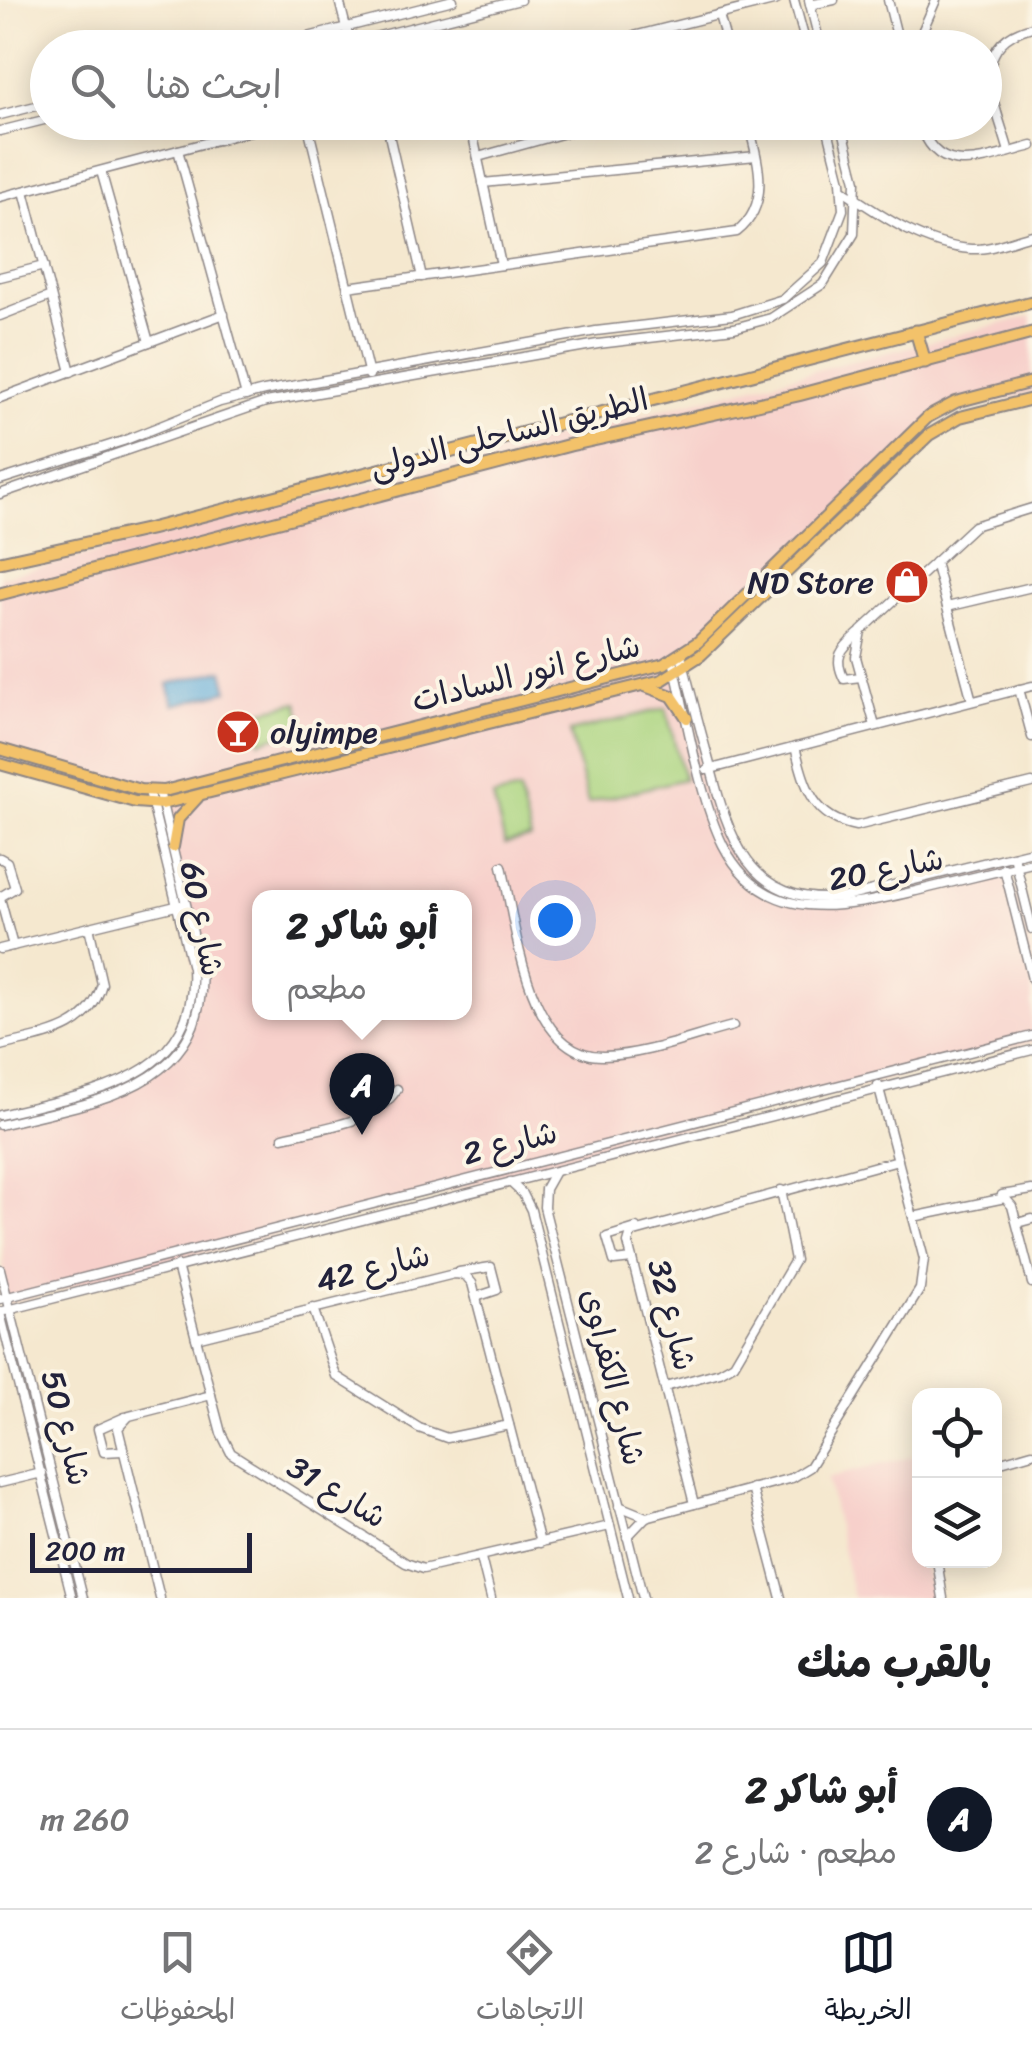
<!DOCTYPE html>
<html lang="ar">
<meta charset="utf-8">
<style>
:root{--surface:#fff;--page:#f2f2f2;--text:#202124;--muted:#757577;--line:#e0e0e0;--accent:#111827}
body{margin:0;font-family:Sriracha,"Playpen Sans Arabic",sans-serif;background:var(--page);color:var(--text);direction:rtl}
.controls{position:absolute;right:30px;bottom:30px;display:grid;overflow:hidden;border-radius:20px;box-shadow:0 5px 25px #0003}
.controls button{width:90px;height:90px;display:grid;place-items:center;padding:0;border:0;border-bottom:2px solid var(--line);background:var(--surface);color:var(--text);font:50px sans-serif}
.scale{position:absolute;left:30px;bottom:25px;width:222px;box-sizing:border-box;padding-left:10px;border:5px solid #22223b;border-top:0;font-size:28px;line-height:35px;white-space:nowrap;color:#22223b;-webkit-text-stroke:8px #fcf5e5;paint-order:stroke}
.you{position:absolute;left:555px;top:920px;width:35px;height:35px;margin:-25px;border:8px solid #fff;border-radius:50%;background:#1a73e8;box-shadow:0 0 0 15px #1a73e833}
.badge{display:grid;place-items:center;width:65px;height:65px;border-radius:50%;background:var(--accent);color:#fff;font-size:32px;font-weight:700}
.pin{position:absolute;translate:-50% -82px;filter:drop-shadow(0 2px 5px #0008)}
.pin::after{content:'';position:absolute;top:52px;width:35px;height:30px;background:inherit;clip-path:polygon(0 0,100% 0,50% 100%)}
.popup{position:absolute;left:252px;top:890px;width:220px;height:130px;box-sizing:border-box;display:grid;place-content:center;border-radius:20px;background:var(--surface);filter:drop-shadow(0 2px 8px #0005);font-size:32px;white-space:nowrap;color:var(--muted)}
.popup b{font-size:38px;color:var(--text)}
.popup::after{content:'';position:absolute;left:50%;top:100%;margin-left:-20px;border:20px solid transparent;border-top-color:var(--surface)}
.list{margin:0;padding:0;list-style:none}
h2{display:flex;justify-content:space-between;align-items:center;height:130px;margin:0;padding:0 40px;font-size:42px}
h2 small{font-size:32px;font-weight:400;color:var(--muted)}
.list li{display:grid;grid-template-columns:65px 1fr auto;gap:30px;align-items:center;box-sizing:border-box;height:180px;padding:0 40px;border-top:2px solid var(--line)}
.list b{display:block;font-size:38px;white-space:nowrap}
.list p{margin:0;font-size:32px;white-space:nowrap;color:var(--muted)}
.list em{font-size:32px;font-style:normal;color:var(--muted)}
.icon{flex:none;width:55px;height:55px;fill:none;stroke:currentColor;stroke-width:2;stroke-linecap:round;stroke-linejoin:round}
.map{position:relative;flex:none;width:1032px;height:1598px;overflow:hidden;direction:ltr}
.search{position:absolute;background:var(--surface);box-shadow:0 5px 25px #0003;left:30px;right:30px;top:30px;height:110px;display:flex;align-items:center;gap:25px;box-sizing:border-box;padding:0 35px;border-radius:55px;color:var(--muted);font-size:38px}
.sheet{height:310px;background:var(--surface)}
nav{display:flex;justify-content:space-around;align-items:center;box-sizing:border-box;height:140px;border-top:2px solid var(--line);background:var(--surface);font-size:28px;color:var(--muted)}
nav a{display:grid;justify-items:center;gap:5px}
nav .on{color:var(--accent)}
.map>svg:first-child{display:block}
</style>
<div class="map">
<svg width="1032" height="1598" viewBox="0 0 1032 1598">
<rect width="100%" height="100%" fill="#fcf5e5"/>
<filter id="ink" filterUnits="userSpaceOnUse"><feTurbulence type="fractalNoise" baseFrequency=".01" numOctaves="2"/><feDisplacementMap in="SourceGraphic" scale="20" xChannelSelector="R" yChannelSelector="G"/><feConvolveMatrix kernelMatrix="1 2 1 2 8 2 1 2 1" color-interpolation-filters="sRGB"/></filter>
<filter id="wash" filterUnits="userSpaceOnUse"><feTurbulence type="fractalNoise" baseFrequency=".0048" numOctaves="4" result="noise"/><feDisplacementMap in="SourceGraphic" scale="40" xChannelSelector="R" yChannelSelector="G"/><feGaussianBlur stdDeviation="2.25" result="paint"/><feColorMatrix in="noise" values="0 0 0 0 0 0 0 0 0 0 0 0 0 0 0 0 0 1.4 0 .05"/><feComposite in="paint" operator="in"/></filter>
<g filter="url(#wash)">
<rect width="100%" height="100%" fill="#f5e8cf"/>
<g fill="#f7d0cb" fill-rule="evenodd">
<path d="M 1032,316 L 1032,393 L 953,413 L 925,429 L 680,665 L 721,826 L 743,866 L 766,886 L 803,900 L 842,903 L 1009,864 L 1032,954 L 1032,1042 L 4,1304 L 0,1120 L 112,1091 L 152,1071 L 187,1027 L 197,980 L 155,799 L 0,757 L 0,577 ZM 260,898 L 464,898 L 464,1012 L 260,1012 Z"/>
<polygon points="919,1455 920,1560 923,1561 933,1598 853,1598 827,1478"/>
</g>
<g fill="#abd480" stroke="#667b5e" stroke-width="2.5">
<polygon points="298,702 305,729 260,741 253,713"/>
<polygon points="666,708 684,779 588,803 570,732"/>
<polygon points="519,791 531,838 505,844 493,797"/>
</g>
<polygon fill="#63addb" stroke="#42688b" stroke-width="2.5" points="223,670 228,691 174,705 168,684"/>
</g>
<g filter="url(#ink)">
<g fill="none" stroke-linecap="round" stroke-linejoin="round">
<defs>
<g id="minor">
<polyline points="339,0 350,43"/>
<polyline points="794,0 807,48"/>
<polyline points="809,0 821,48"/>
<polyline points="888,0 900,48"/>
<polyline points="810,5 834,0"/>
<polyline points="719,15 728,48"/>
<polyline points="265,48 453,0"/>
<polyline points="332,48 520,0"/>
<polyline points="586,48 777,0"/>
<polyline points="915,48 936,0"/>
<polyline points="0,115 48,103"/>
<polyline points="215,122 219,140"/>
<polyline points="307,122 369,375"/>
<polyline points="386,122 422,277"/>
<polyline points="470,122 501,265"/>
<path d="M 920,122 C 936,183 988,157 1032,146"/>
<polyline points="0,131 48,119"/>
<polyline points="178,150 246,396"/>
<path d="M 1009,152 C 996,104 964,45 1032,27"/>
<polyline points="478,157 605,122"/>
<polyline points="101,171 149,342"/>
<polyline points="483,183 756,156"/>
<path d="M 843,190 C 880,215 924,246 971,249 C 990,250 1013,240 1032,235"/>
<polyline points="24,191 71,372"/>
<polyline points="0,197 285,122"/>
<polyline points="0,277 44,266"/>
<path d="M 348,287 L 737,232 C 772,204 758,161 748,122"/>
<polyline points="0,316 51,296"/>
<polyline points="0,398 224,314"/>
<polyline points="0,480 123,441 220,402 264,391 596,331 732,315 783,299 823,263 843,210 841,181 826,122"/>
<polyline points="0,494 266,402 598,344 734,328 771,318 823,284 854,234 856,181 841,122"/>
<polyline points="935,562 972,701"/>
<polyline points="947,607 1032,587"/>
<path d="M 858,634 C 841,649 833,657 844,679 L 861,677"/>
<path d="M 681,655 C 690,690 699,725 709,761 C 728,836 748,908 845,897 L 1032,851"/>
<path d="M 673,660 C 686,714 699,797 723,845 C 766,929 847,907 920,890 C 957,881 995,872 1032,863"/>
<polyline points="1019,689 1032,737"/>
<polyline points="875,726 856,657 861,631 974,526 1032,508"/>
<path d="M 795,747 C 805,785 812,818 856,826 L 1032,783"/>
<polyline points="707,770 1032,686"/>
<polyline points="1014,856 1032,929"/>
<polyline points="0,858 7,862 15,888 0,897"/>
<path d="M 502,866 C 516,924 526,1058 604,1056 C 646,1055 693,1036 733,1026"/>
<polyline points="1004,868 1032,979"/>
<polyline points="0,898 13,946"/>
<polyline points="0,949 180,905"/>
<path d="M 0,1046 C 43,1035 88,1033 102,984 L 89,927"/>
<path d="M 0,1115 C 84,1093 199,1083 192,968 L 149,791"/>
<path d="M 0,1125 C 90,1102 210,1090 201,967 L 159,791"/>
<path d="M 283,1137 C 322,1127 374,1125 397,1089"/>
<polyline points="554,1173 545,1189 544,1207 643,1598"/>
<polyline points="510,1182 523,1194 531,1210 628,1598"/>
<polyline points="1002,1195 1032,1190"/>
<polyline points="913,1217 1005,1198 1012,1206 1032,1283"/>
<polyline points="1017,1223 1032,1219"/>
<polyline points="632,1259 614,1261 607,1237 636,1228"/>
<polyline points="177,1266 221,1433 231,1453 406,1563 423,1569 610,1526"/>
<polyline points="0,1269 83,1598"/>
<polyline points="459,1272 491,1267 497,1290 476,1297"/>
<polyline points="0,1299 1032,1036"/>
<polyline points="313,1308 336,1376 419,1428 447,1438 509,1425"/>
<polyline points="0,1312 1032,1050"/>
<polyline points="0,1313 72,1598"/>
<polyline points="196,1338 454,1274 465,1275 472,1283 540,1543"/>
<polyline points="665,1387 720,1372 734,1364 795,1260 781,1190"/>
<polyline points="122,1451 104,1452 98,1429 125,1417"/>
<polyline points="994,1464 1032,1453"/>
<polyline points="0,1483 42,1473"/>
<polyline points="752,1488 781,1598"/>
<polyline points="694,1504 628,1243 631,1233 898,1160"/>
<polyline points="619,1506 646,1517"/>
<polyline points="627,1537 646,1517 792,1478 810,1467 920,1289 924,1259 878,1085"/>
<polyline points="481,1558 491,1598"/>
<polyline points="937,1560 943,1598"/>
<polyline points="160,1598 118,1428 129,1416 211,1395"/>
</g>
<g id="major">
<polyline points="645,686 672,696 687,718"/>
<polyline points="0,749 140,790 164,791 664,664 698,642 928,417 956,402 1032,382"/>
<polyline points="0,764 135,802 162,804 662,680 701,655 929,435 960,417 1032,399"/>
<polyline points="173,847 178,819 198,797"/>
</g>
<g id="highway">
<polyline points="916,331 925,362"/>
<polyline points="0,562 150,529 1032,302"/>
<polyline points="0,594 570,445 798,395 1032,333"/>
</g>
</defs>
<use href="#minor" stroke="#8c8585" stroke-width="11"/>
<use href="#major" stroke="#8c8585" stroke-width="14"/>
<use href="#highway" stroke="#8c8585" stroke-width="15"/>
<use href="#minor" stroke="#fff" stroke-width="8"/>
<use href="#major" stroke="#f3c26a" stroke-width="10"/>
<use href="#highway" stroke="#f3c26a" stroke-width="11"/>
</g>
</g>
<defs>
<symbol id="shop-disc" viewBox="-11 -11 22 22"><circle r="9.5" fill="#c8321e" stroke="#fcf5e5"/><path d="M-5-2.5h2.3a2.7 3.5 0 0 1 5.4 0H5L5.5 6h-11ZM-1.5-2.5h3a1.5 2.3 0 0 0-3 0Z" fill="#fff"/></symbol>
<symbol id="bar-disc" viewBox="-11 -11 22 22"><circle r="9.5" fill="#c8321e" stroke="#fcf5e5"/><path d="M-6-5H6L.8 .8V4.5H3.5V6h-7V4.5H-.8V.8Z" fill="#fff"/></symbol>
</defs>
<g fill-rule="evenodd">
<use href="#shop-disc" x="882" y="557" width="50" height="50"/>
<use href="#bar-disc" x="213" y="707" width="50" height="50"/>
</g>
<g text-anchor="middle" dominant-baseline="central" stroke-width="8" stroke-linejoin="round" paint-order="stroke">
<g font-size="32" fill="#22223b" stroke="#fcf5e5">
<text transform="translate(509 433) rotate(-14)">الطريق الساحلى الدولى</text>
<text transform="translate(526 673) rotate(-14)">شارع انور السادات</text>
<text transform="translate(886 869) rotate(-11)">شارع 20</text>
<text transform="translate(202 919) rotate(79)">شارع 60</text>
<text transform="translate(510 1143) rotate(-14)">شارع 2</text>
<text transform="translate(373 1268) rotate(-14)">شارع 42</text>
<text transform="translate(672 1315) rotate(76)">شارع 32</text>
<text transform="translate(613 1377) rotate(76)">شارع الكفراوى</text>
<text transform="translate(66 1428) rotate(76)">شارع 50</text>
<text transform="translate(337 1492) rotate(31)">شارع 31</text>
</g>
<g font-size="32" fill="#22223b" stroke="#fcf5e5" text-anchor="end">
<text x="874" y="582">ND Store</text>
<text x="270" y="732" text-anchor="start">olyimpe</text>
</g>
</g>
</svg>
<div class="controls">
<button><svg class="icon" aria-label="locate" viewBox="0 0 24 24"><circle cx="12" cy="12" r="6"/><path d="M12 2v4M12 18v4M2 12h4M18 12h4"/></svg></button>
<button><svg class="icon" aria-label="layers" viewBox="0 0 24 24"><path d="M12 4l9 5-9 5-9-5zM3 14l9 5 9-5"/></svg></button>
</div>
<div class="scale">200 m</div>
<div class="you"></div>
<div class="pin badge" style="left:362px;top:1135px">A</div>
<div class="popup"><b>أبو شاكر 2</b>مطعم</div>
<div class="search"><svg class="icon" aria-label="search" viewBox="0 0 24 24"><circle cx="10" cy="10" r="6"/><path d="M15 15l6 6"/></svg>ابحث هنا</div>
</div>
<section class="sheet">
<h2>بالقرب منك<small></small></h2>
<ul class="list">
<li><span class="badge">A</span><div><b>أبو شاكر 2</b><p>مطعم · شارع 2</p></div><em>260 m</em></li>
</ul>
</section>
<nav>
<a class="on"><svg class="icon" aria-label="map" viewBox="0 0 24 24"><path d="M3 6l6-2 6 2 6-2v14l-6 2-6-2-6 2zM9 4v14M15 6v14"/></svg>الخريطة</a>
<a><svg class="icon" aria-label="directions" viewBox="0 0 24 24"><path d="M12 3l9 9-9 9-9-9zM9 14v-3h6M13 9l2 2-2 2"/></svg>الاتجاهات</a>
<a><svg class="icon" aria-label="saved" viewBox="0 0 24 24"><path d="M7 4h10v16l-5-4-5 4z"/></svg>المحفوظات</a>
</nav>
